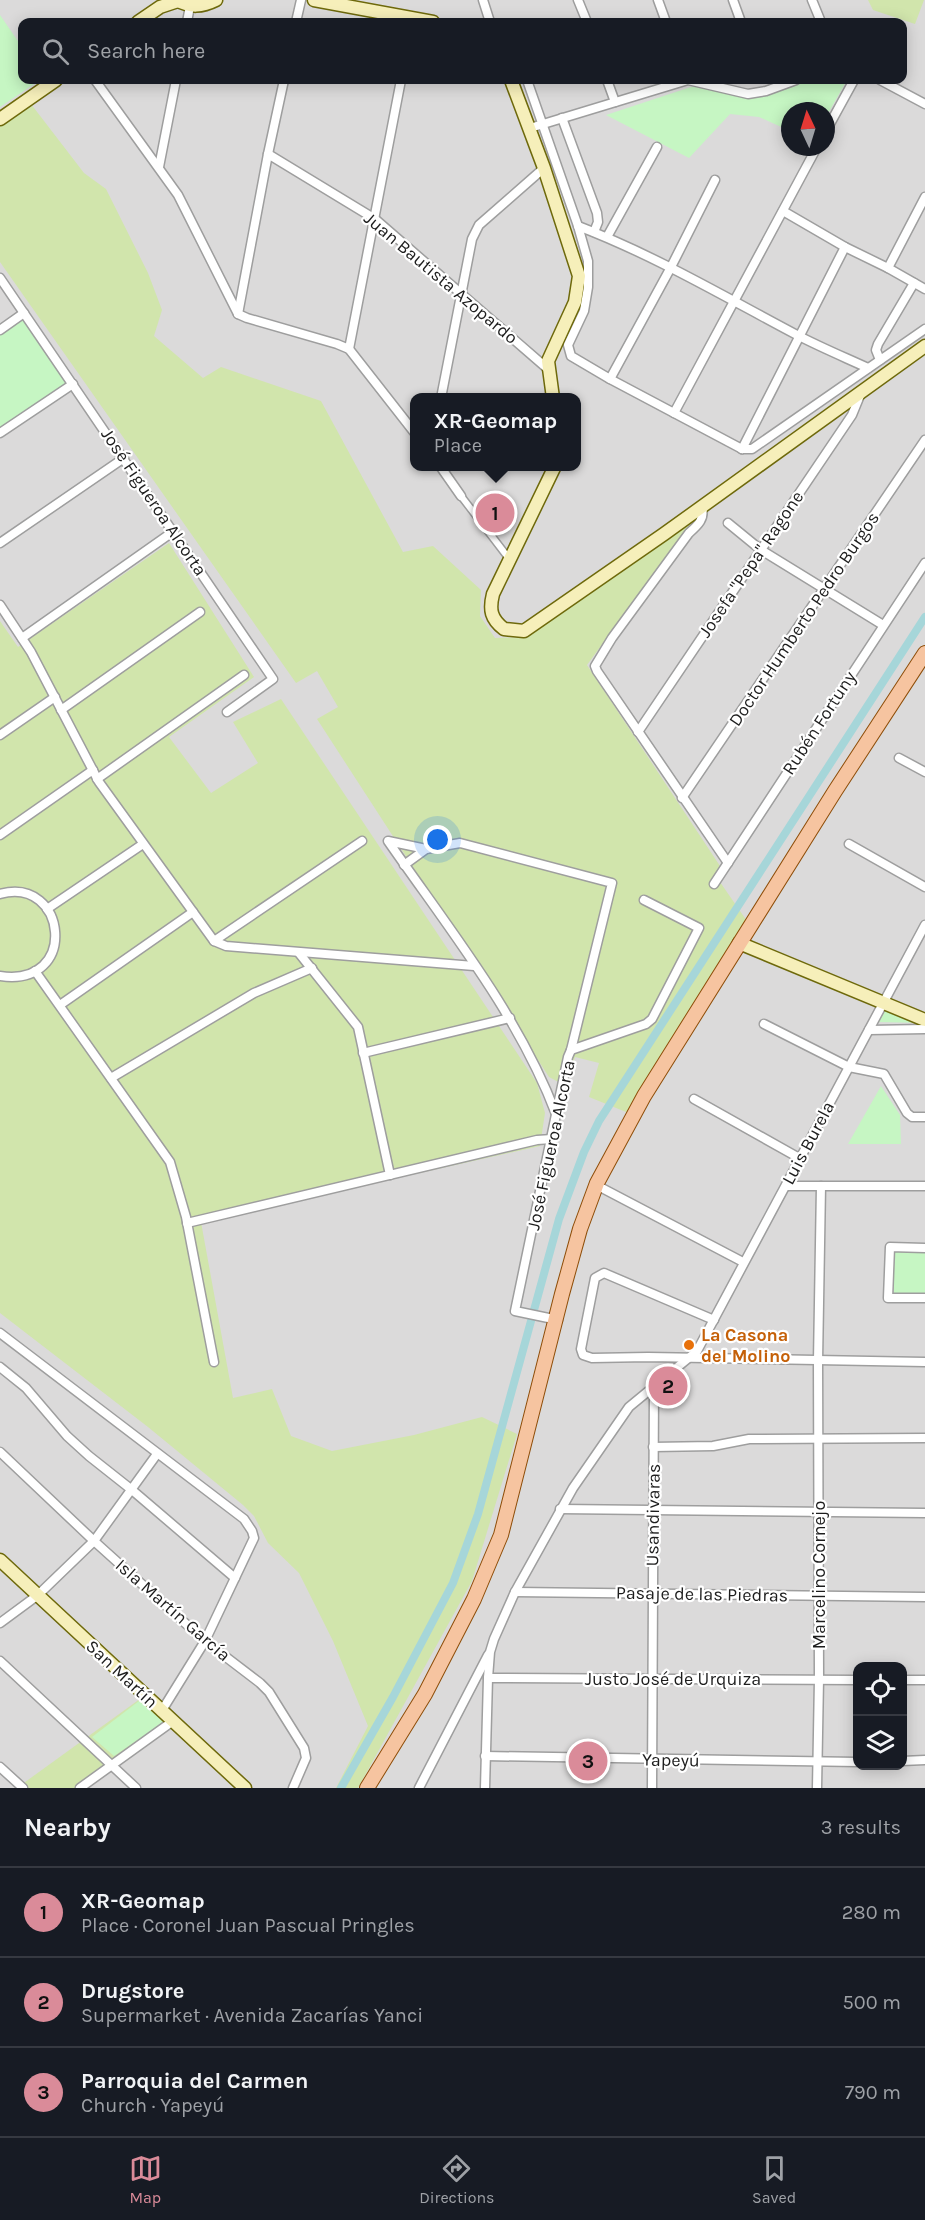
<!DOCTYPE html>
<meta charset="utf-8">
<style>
:root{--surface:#171b24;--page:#20242c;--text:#f1f3f6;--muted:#9ea1a6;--line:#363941;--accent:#da8b99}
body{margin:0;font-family:Karla,sans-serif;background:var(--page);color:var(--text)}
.controls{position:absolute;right:18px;bottom:18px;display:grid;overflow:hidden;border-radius:12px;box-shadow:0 3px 15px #0003}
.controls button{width:54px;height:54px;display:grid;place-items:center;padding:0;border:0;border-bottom:2px solid var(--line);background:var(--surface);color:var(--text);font:30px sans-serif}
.compass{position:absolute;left:781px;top:102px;width:54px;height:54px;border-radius:50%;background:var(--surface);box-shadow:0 3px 15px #0003;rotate:356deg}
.you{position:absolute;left:438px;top:840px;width:21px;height:21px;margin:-15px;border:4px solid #fff;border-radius:50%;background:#1a73e8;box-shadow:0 0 0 9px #1a73e833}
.badge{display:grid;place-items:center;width:39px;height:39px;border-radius:50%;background:var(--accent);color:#111;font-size:20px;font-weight:700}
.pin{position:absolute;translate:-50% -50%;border:3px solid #fff;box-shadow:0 2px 6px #0006}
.popup{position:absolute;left:410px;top:393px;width:171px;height:78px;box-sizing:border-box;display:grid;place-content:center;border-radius:12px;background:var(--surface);filter:drop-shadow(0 2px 4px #0005);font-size:20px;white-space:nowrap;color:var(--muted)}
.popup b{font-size:22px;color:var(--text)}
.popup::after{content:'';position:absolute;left:50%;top:100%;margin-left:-12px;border:12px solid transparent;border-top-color:var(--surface)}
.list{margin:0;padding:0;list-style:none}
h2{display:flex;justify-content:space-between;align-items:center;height:78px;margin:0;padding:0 24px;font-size:26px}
h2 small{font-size:20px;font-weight:400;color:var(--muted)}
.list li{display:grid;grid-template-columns:39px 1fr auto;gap:18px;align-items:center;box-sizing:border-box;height:90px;padding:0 24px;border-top:2px solid var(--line)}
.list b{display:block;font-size:22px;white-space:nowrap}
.list p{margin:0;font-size:20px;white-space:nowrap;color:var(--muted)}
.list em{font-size:20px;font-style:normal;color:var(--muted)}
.icon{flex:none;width:33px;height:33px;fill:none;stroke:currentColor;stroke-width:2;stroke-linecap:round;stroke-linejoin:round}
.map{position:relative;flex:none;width:925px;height:1788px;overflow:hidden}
.search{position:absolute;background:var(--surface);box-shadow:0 3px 15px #0003;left:18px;right:18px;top:18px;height:66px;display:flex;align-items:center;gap:15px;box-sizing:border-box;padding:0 21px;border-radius:12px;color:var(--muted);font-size:22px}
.sheet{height:348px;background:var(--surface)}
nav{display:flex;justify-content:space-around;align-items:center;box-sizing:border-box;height:84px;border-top:2px solid var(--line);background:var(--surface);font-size:16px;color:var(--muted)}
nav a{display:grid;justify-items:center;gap:3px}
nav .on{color:var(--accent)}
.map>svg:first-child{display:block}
</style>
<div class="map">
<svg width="925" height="1788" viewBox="0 0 925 1788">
<rect width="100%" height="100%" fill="#eee9e4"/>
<path fill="#dbdada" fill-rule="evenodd" d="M 0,0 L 925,0 L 925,1788 L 0,1788 ZM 22,22 L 902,22 L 902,80 L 22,80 ZM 790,111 L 826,111 L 826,147 L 790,147 ZM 414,398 L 576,398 L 576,466 L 414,466 ZM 858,1666 L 902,1666 L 902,1766 L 858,1766 Z"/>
<g fill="#d1e5ac">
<polygon points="868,0 924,0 915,24 873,10"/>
<polygon points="31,104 84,173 106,189 148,273 162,310 154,336 203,378 221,367 321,401 403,552 433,546 481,590 480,616 495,638 524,637 687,522 691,523 587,665 724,872 720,882 749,924 631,1114 589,1097 599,1063 575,1057 566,1086 549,1077 317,719 338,707 317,671 296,683 0,262 0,126"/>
<polygon points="169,543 254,677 169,737 211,793 258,763 233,722 281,699 537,1083 545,1113 540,1146 201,1222 233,1398 272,1389 291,1436 332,1451 414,1435 482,1417 517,1434 472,1581 358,1788 336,1788 368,1726 333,1641 299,1573 268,1543 254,1516 243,1505 148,1427 0,1313 0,621 18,647"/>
<polygon points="144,1696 172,1721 79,1788 24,1788 21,1785"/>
</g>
<g fill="#c6f6c3">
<polygon points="0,15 22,47 22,80 40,80 0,107"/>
<polygon points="811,80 847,80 826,117 826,111 790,111 790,131 759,117 730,114 689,158 606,115 694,86 739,97 769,95"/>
<polygon points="24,313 73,384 0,433 0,330"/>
<polygon points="886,1005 923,1023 877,1022"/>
<polygon points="881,1086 900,1115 901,1144 848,1144"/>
<rect x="894" y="1252" width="31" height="42"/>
<polygon points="139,1701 164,1722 114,1756 92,1737"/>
</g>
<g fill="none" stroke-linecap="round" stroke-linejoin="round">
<polyline stroke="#a6d6d9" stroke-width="8" points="341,1788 393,1697 453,1583 478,1514 559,1219 584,1152 599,1121 925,617"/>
<defs>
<polyline id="pedestrian" points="461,496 510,560"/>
<g id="minor">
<polyline points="483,0 490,22"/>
<polyline points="578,0 587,22"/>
<polyline points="658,0 666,22"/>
<polyline points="733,0 741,22"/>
<polyline points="812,0 821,22"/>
<polyline points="187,22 190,6"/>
<polyline points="296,22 301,0"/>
<polyline points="95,80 178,195 238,314 247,318 337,344 349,349 414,432"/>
<polyline points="527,80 578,226 588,261 588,287 584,311 568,345 571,356 610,379 742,449"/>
<polyline points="607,80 615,102"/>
<polyline points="880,80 925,104"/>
<polyline points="562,118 597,213 598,222 594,232"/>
<polyline points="530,128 688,80 748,94 766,91 796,80"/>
<polyline points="826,131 854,80"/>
<polyline points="268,154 375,219 549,370"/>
<polyline points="159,167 176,80"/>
<polyline points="783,211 845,247 888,268 925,289"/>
<path d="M 578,226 C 654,255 725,297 797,335 C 820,347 844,357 868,368"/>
<polyline points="607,237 657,147"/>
<polyline points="888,268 925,197"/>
<polyline points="0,278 273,679 227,712"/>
<polyline points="238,314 268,154 284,80"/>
<polyline points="0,330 24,313"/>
<polyline points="349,349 401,80"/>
<polyline points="880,360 876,350 878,344 914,283"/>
<polyline points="610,379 670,269 715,180"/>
<polyline points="441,398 472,239 479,225 544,168"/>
<polyline points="674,413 817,147"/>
<polyline points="0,433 73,384"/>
<polyline points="742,449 845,247"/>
<polyline points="742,449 752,449 925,329"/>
<polyline points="440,466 461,496"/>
<path d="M 702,506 C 705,519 698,525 689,533 L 612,638 L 595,666 L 597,671 L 728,863"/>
<polyline points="728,523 761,550 883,625"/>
<polyline points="0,543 124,458"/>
<polyline points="0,605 31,652 99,782 214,941 226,946 474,966"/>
<polyline points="22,638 174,531"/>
<polyline points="61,710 200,612"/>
<polyline points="638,732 852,415 861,393"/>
<polyline points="0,735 55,697"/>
<polyline points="899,758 925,772"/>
<polyline points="97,779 244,675"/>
<polyline points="682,798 925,440"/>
<polyline points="0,835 93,770"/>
<polyline points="849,844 925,887"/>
<path d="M 426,849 L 388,841 C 449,929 518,1014 556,1114"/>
<polyline points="404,865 426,849 460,843 612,883 571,1050"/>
<polyline points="714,884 925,563"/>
<path d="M 0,894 C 67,875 80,988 0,976"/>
<polyline points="47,909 143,844"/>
<polyline points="214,941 362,841"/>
<polyline points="299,953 358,1027 390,1175"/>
<polyline points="35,971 170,1162 186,1217 214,1362"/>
<polyline points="60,1005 193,912"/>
<polyline points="764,1024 849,1067 884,1074 907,1113 912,1117 925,1117"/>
<polyline points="869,1030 925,1029"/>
<polyline points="363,1053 510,1018"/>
<polyline points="111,1078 254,993 312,968"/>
<polyline points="694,1099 801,1159"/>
<polyline points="786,1186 925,1186"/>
<polyline points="600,1187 743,1262"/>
<polyline points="187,1223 537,1140 552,1139"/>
<polyline points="925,1248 890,1247 888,1298 925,1298"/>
<polyline points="558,1320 515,1311 568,1057 571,1050 646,1024 652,1019 699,928 644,900"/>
<polyline points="714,1320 604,1273 595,1278 581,1349 583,1355 592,1358 648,1357 925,1362"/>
<polyline points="0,1333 244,1519 252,1531 254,1538 205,1641 161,1712"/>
<polyline points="0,1367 26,1388 67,1436 89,1456 132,1490 235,1578"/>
<polyline points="653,1447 713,1446 749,1439 925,1438"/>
<polyline points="0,1452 94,1541 205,1641 260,1683 269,1692 304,1748 306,1758 293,1788"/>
<polyline points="560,1509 925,1513"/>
<polyline points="515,1592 925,1597"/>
<polyline points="0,1623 38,1595 94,1541 157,1454"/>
<polyline points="0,1661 136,1788"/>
<polyline points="488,1678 858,1680"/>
<polyline points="902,1680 925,1680"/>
<polyline points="485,1756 858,1762"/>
<polyline points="902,1761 925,1760"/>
<polyline points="0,1767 23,1788"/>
<polyline points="80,1788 173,1721"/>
<polyline points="419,1788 488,1655"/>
<polyline points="485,1788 488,1678 490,1652 494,1639 515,1592 573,1488 629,1407 697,1351 925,925"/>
<polyline points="652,1788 654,1386"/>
<polyline points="817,1788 819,1679 818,1361 821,1186"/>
</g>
<g id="secondary">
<path d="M 176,0 C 191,8 202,7 216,0"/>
<polyline points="314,0 433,22"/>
<polyline points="138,22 160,7 178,1"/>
<polyline points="511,80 544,168 579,276 575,302 548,361 553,398"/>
<polyline points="0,119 56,80"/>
<path d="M 555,466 L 493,594 C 489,610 491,619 504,629 L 524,631 L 664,534 L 925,346"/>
<polyline points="739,943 925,1020"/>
<polyline points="0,1560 245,1788"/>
</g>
<polyline id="primary" points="367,1788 425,1694 474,1599 501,1535 562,1294 580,1229 597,1183 644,1096 835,791 925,653"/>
</defs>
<use href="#pedestrian" stroke="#9e9e9e" stroke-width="9"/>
<use href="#minor" stroke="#9e9e9e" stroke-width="11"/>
<use href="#secondary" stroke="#6e690b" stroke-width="15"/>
<use href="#primary" stroke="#8e4d08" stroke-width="16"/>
<use href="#pedestrian" stroke="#fff" stroke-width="6"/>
<use href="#minor" stroke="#fff" stroke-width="8"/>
<use href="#secondary" stroke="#f6efba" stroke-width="12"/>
<use href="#primary" stroke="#f6c4a0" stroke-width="14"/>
</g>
<circle fill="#e8710a" stroke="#fff" stroke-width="2" cx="689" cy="1345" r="6"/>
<g text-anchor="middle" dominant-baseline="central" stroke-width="4.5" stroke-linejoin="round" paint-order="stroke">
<g font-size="18" fill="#1d1d1d" stroke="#fff">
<text transform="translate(441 278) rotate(40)">Juan Bautista Azopardo</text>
<text transform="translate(154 502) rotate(56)">José Figueroa Alcorta</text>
<text transform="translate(751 564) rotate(-56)">Josefa "Pepa" Ragone</text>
<text transform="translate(804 619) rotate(-56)">Doctor Humberto Pedro Burgos</text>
<text transform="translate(819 723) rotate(-57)">Rubén Fortuny</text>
<text transform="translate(808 1143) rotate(-62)">Luis Burela</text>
<text transform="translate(551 1145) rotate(-78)">José Figueroa Alcorta</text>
<text transform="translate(653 1515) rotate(-89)">Usandivaras</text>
<text transform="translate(819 1575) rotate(-90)">Marcelino Cornejo</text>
<text transform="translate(702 1594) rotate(1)">Pasaje de las Piedras</text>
<text transform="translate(173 1610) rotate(41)">Isla Martín García</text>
<text transform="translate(122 1674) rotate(43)">San Martín</text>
<text x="673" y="1679">Justo José de Urquiza</text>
<text transform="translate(671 1760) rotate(1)">Yapeyú</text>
</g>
<g font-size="18" font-weight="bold" fill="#c56008" stroke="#fff" text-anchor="start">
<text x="701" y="1335">La Casona<tspan x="701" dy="21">del Molino</tspan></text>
</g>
</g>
</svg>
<div class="controls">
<button><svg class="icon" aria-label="locate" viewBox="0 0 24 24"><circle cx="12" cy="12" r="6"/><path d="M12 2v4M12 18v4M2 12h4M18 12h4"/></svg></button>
<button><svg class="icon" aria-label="layers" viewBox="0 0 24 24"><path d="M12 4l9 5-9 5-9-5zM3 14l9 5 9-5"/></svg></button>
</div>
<svg class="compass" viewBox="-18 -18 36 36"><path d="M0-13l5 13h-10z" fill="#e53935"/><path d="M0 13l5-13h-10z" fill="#9ea1a6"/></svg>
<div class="you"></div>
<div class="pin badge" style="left:495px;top:513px">1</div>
<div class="popup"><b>XR-Geomap</b>Place</div>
<div class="pin badge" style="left:668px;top:1386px">2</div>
<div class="pin badge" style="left:588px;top:1761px">3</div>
<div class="search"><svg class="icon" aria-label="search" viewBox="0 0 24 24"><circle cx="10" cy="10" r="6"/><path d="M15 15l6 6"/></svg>Search here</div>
</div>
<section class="sheet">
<h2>Nearby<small>3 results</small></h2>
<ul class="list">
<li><span class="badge">1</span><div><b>XR-Geomap</b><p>Place · Coronel Juan Pascual Pringles</p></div><em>280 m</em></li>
<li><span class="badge">2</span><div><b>Drugstore</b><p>Supermarket · Avenida Zacarías Yanci</p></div><em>500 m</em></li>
<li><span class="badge">3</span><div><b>Parroquia del Carmen</b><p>Church · Yapeyú</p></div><em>790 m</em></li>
</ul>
</section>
<nav>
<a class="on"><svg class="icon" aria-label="map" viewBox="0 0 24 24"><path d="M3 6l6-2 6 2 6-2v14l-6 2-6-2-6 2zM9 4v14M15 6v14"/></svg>Map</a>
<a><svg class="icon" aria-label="directions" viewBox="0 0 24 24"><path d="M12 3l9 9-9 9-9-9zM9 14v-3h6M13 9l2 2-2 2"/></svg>Directions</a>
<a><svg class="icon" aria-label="saved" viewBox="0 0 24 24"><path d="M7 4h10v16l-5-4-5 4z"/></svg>Saved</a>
</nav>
